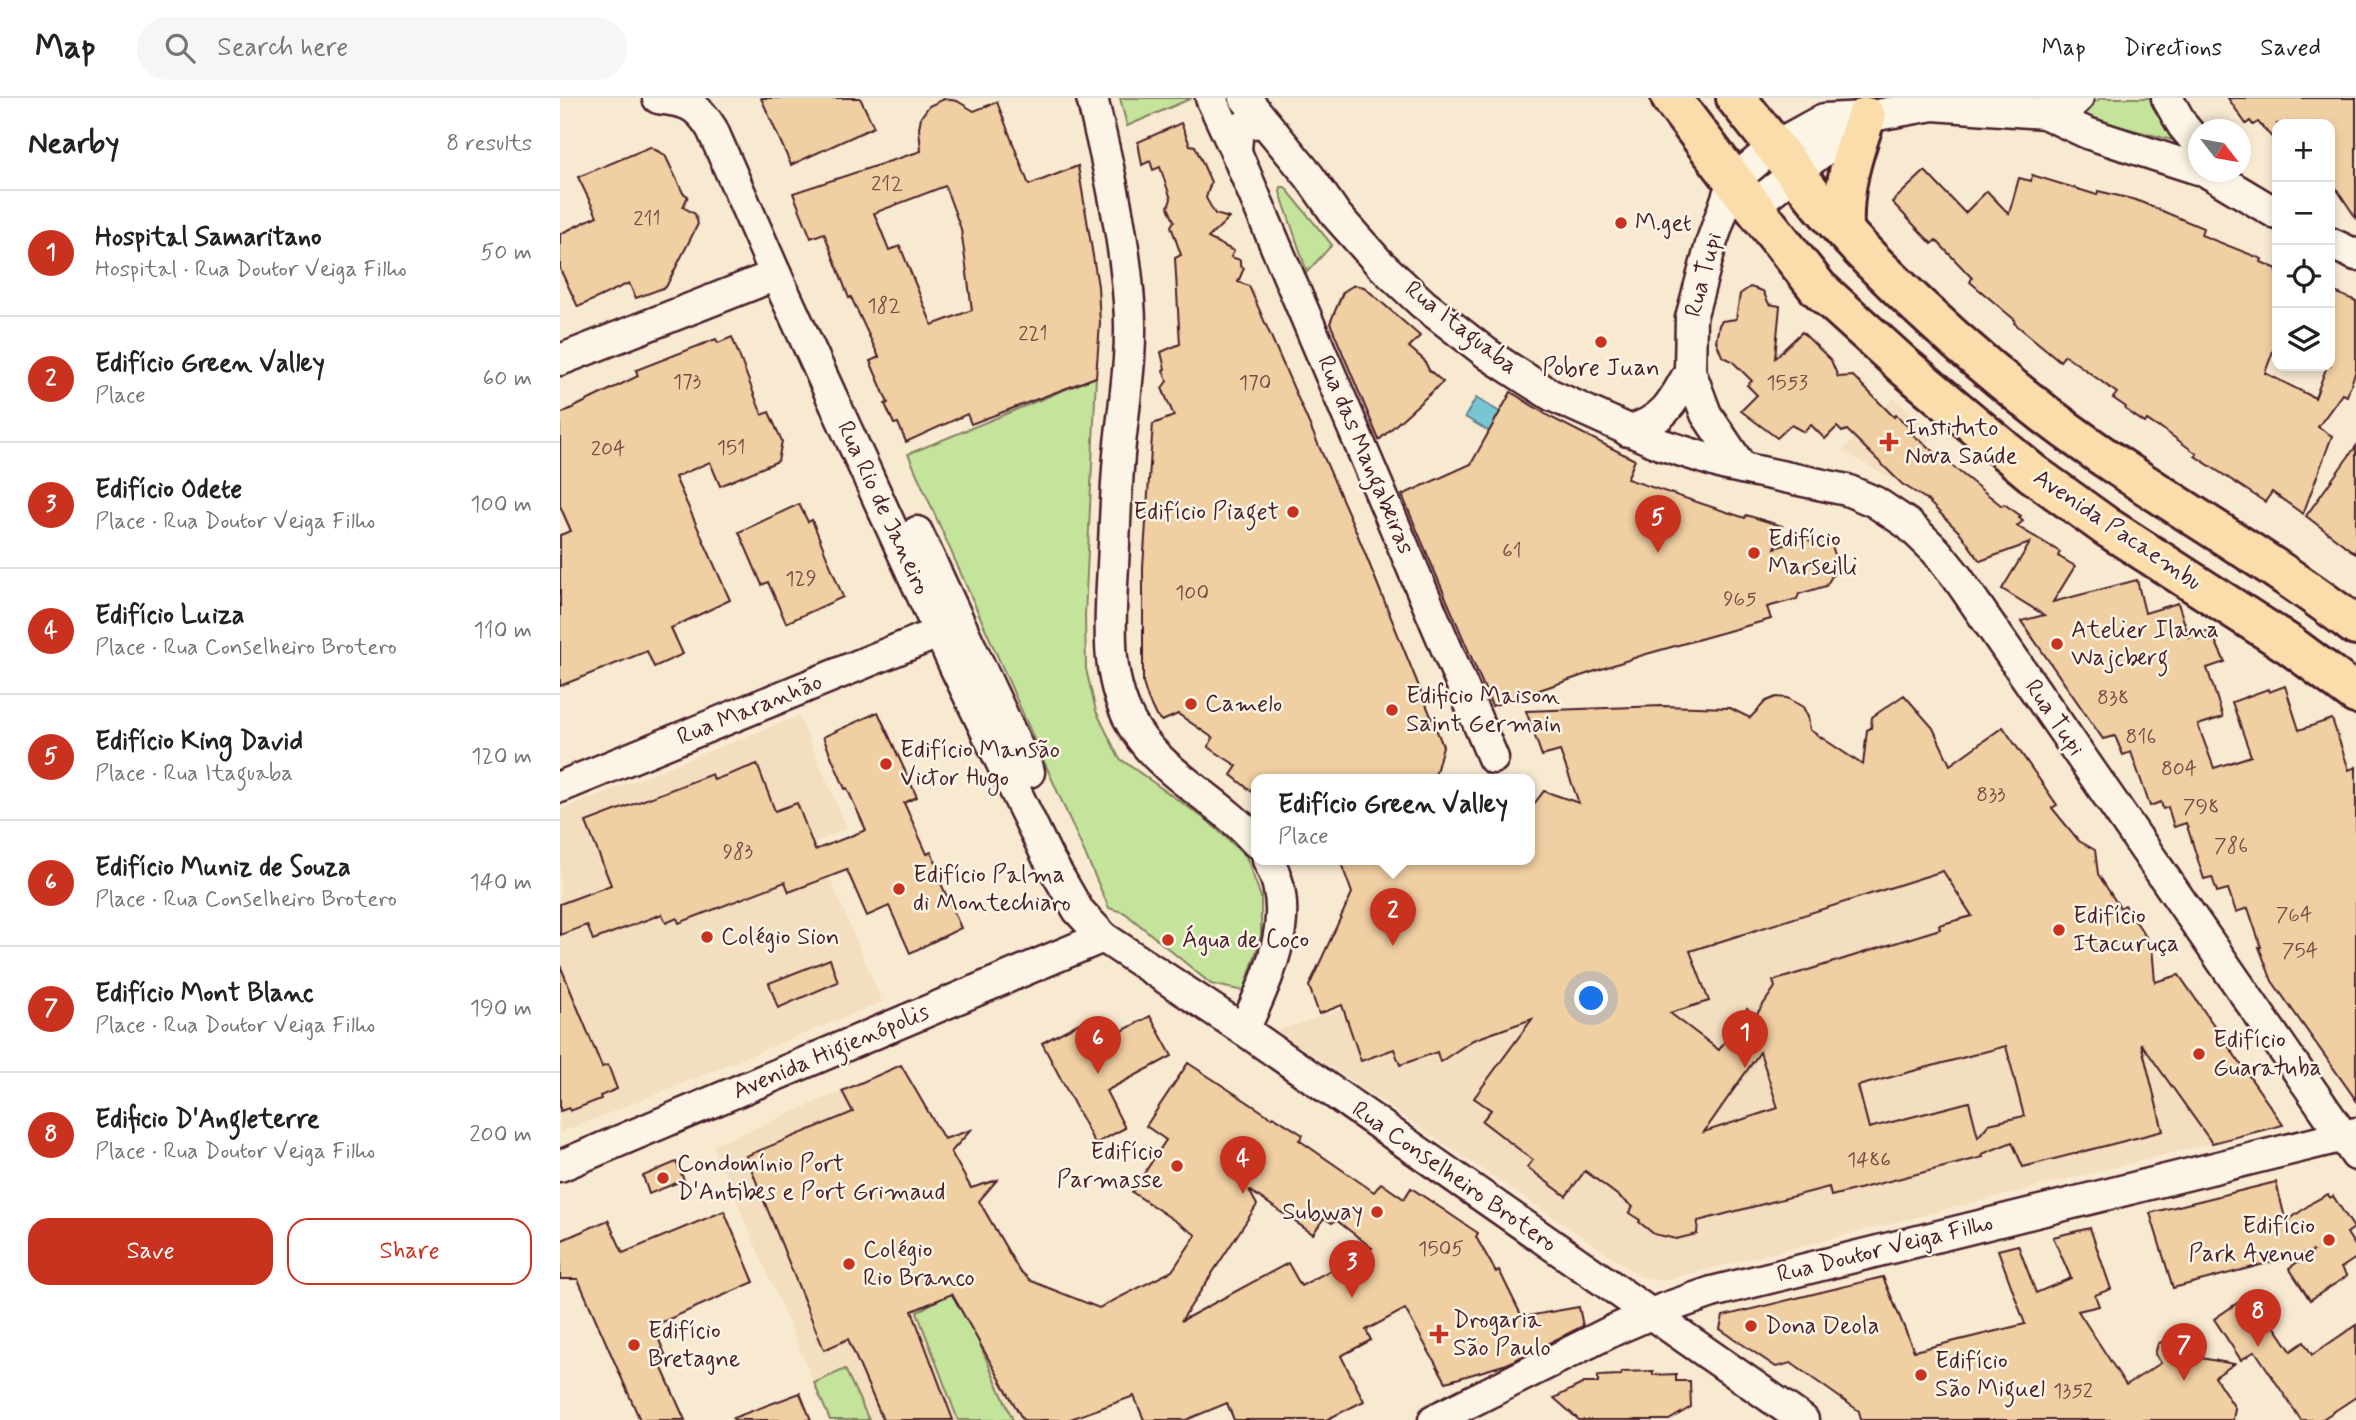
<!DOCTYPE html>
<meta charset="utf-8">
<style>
:root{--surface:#fff;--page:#f6f6f6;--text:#222;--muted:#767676;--line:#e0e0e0;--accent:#c8321e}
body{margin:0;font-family:Mynerve,sans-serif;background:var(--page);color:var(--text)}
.controls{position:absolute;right:21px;top:21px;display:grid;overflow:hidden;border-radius:14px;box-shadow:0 4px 10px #0003}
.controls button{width:63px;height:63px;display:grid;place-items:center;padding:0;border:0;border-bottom:2px solid var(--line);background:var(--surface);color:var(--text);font:35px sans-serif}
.compass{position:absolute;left:1628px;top:21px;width:63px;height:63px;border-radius:50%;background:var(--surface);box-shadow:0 4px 10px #0003;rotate:121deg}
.you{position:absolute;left:1032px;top:901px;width:24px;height:24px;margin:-18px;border:5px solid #fff;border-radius:50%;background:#1a73e8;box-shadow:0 0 0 10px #1a73e833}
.badge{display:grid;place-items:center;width:46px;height:46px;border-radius:50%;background:var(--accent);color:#fff;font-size:23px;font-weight:700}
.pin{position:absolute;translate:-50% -58px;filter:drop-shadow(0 2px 4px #0008)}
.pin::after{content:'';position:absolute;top:37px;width:24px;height:21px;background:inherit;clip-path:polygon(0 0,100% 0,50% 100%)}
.popup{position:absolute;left:691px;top:676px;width:284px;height:91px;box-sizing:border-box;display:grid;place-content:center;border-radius:14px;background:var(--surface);filter:drop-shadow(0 2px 5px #0005);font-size:23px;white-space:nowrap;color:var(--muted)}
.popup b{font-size:26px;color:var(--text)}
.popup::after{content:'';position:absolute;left:50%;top:100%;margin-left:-14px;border:14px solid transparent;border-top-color:var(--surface)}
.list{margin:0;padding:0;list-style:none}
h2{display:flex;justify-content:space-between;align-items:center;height:91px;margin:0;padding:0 28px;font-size:30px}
h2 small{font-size:23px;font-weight:400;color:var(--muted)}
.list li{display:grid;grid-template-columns:46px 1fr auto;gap:21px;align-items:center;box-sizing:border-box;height:126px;padding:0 28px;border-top:2px solid var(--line)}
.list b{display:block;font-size:26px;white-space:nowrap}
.list p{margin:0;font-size:23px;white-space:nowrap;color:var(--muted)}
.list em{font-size:23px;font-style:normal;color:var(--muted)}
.actions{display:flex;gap:14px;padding:21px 28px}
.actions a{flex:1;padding:16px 0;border:2px solid var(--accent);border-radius:21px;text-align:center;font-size:24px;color:var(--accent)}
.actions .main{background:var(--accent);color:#fff}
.icon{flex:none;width:38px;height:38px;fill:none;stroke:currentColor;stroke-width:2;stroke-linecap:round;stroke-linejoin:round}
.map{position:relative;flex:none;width:1796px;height:1322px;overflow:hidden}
header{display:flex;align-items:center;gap:42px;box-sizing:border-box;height:98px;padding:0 35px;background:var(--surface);border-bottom:2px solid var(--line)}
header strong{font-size:33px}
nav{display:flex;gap:38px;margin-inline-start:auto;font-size:24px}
.search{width:490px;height:63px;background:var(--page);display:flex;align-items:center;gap:18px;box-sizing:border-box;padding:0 24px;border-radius:38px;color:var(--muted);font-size:26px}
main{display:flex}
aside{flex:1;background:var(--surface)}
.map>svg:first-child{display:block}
</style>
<header>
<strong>Map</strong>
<div class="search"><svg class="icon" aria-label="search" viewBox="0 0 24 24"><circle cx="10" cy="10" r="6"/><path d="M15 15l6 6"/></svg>Search here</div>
<nav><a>Map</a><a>Directions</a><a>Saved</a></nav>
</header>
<main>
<aside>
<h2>Nearby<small>8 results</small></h2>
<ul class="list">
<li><span class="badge">1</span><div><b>Hospital Samaritano</b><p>Hospital · Rua Doutor Veiga Filho</p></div><em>50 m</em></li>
<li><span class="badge">2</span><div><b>Edifício Green Valley</b><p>Place</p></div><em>60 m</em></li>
<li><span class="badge">3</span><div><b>Edifício Odete</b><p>Place · Rua Doutor Veiga Filho</p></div><em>100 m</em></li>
<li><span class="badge">4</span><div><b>Edifício Luiza</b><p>Place · Rua Conselheiro Brotero</p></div><em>110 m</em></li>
<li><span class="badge">5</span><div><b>Edifício King David</b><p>Place · Rua Itaguaba</p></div><em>120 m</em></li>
<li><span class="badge">6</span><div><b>Edifício Muniz de Souza</b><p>Place · Rua Conselheiro Brotero</p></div><em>140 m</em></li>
<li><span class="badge">7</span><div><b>Edifício Mont Blanc</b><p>Place · Rua Doutor Veiga Filho</p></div><em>190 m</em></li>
<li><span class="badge">8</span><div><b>Edificio D'Angleterre</b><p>Place · Rua Doutor Veiga Filho</p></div><em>200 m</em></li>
</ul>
<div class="actions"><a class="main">Save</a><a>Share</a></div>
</aside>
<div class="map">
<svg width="1796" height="1322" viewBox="0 0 1796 1322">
<rect width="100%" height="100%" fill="#f8ead1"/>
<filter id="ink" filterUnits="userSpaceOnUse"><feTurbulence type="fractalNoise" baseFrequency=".0143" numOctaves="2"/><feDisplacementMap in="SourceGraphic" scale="14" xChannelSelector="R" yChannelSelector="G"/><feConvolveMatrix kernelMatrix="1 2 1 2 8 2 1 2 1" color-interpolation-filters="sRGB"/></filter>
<g filter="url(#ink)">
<g fill="#f3dec0">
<polygon points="1334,300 1375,335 1336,383 1282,353"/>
<polygon points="239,618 287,730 255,744 322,904 0,1035 0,712"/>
<polygon points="1383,773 1421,832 1545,895 1652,1045 1101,1183 1080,1178 717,933 816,900 1118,857"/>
<polygon points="282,993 391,1195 463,1322 270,1322 153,1048"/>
</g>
<g fill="#c4e49c" stroke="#878264" stroke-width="2">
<polygon points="560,0 632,0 567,28"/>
<polygon points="1541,0 1596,0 1620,44 1519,18 1519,14"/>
<polygon points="721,89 725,89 772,147 747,174 720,94"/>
<polygon points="536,279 525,518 526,571 536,613 559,660 649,724 686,758 701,799 701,838 684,893 651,886 565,815 549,810 348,356"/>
<polygon points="391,1195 417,1240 453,1322 398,1322 357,1214"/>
<polygon points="285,1271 309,1322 270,1322 254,1285"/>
</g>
<polygon fill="#77c6d4" stroke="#658390" stroke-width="2" points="916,300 980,337 968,357 905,319"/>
<g fill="#f0cfa2" stroke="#4a1f2b" stroke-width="2" fill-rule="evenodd">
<polygon points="201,0 300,0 314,29 231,67"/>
<polygon points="1668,0 1796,0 1796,120 1770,81 1770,26 1717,26 1717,45 1698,24 1693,27 1690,23 1686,26"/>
<path d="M 384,1 L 397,3 L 414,13 L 437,4 L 469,87 L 518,68 L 538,188 L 540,225 L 536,279 L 411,326 L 407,316 L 346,344 L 338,325 L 334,326 L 325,306 L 328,305 L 310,263 L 319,259 L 291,199 L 289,200 L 264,135 L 251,140 L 233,95 L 361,53 L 359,30 L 361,19 L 369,8 ZM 385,88 L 401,131 L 412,212 L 372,227 L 340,148 L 329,152 L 314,115 Z"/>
<polygon points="621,25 630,47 635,48 651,84 646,100 655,116 669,120 648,140 674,153 671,159 680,162 680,168 684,170 678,184 689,188 796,433 883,648 874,682 696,682 696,697 671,677 677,668 648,649 653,640 618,616 602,623 596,618 588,601 583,585 583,469 591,352 593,326 614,318 602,290 607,283 603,272 605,271 601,254 620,246 615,160 621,157 611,128 614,123 608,109 611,101 600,69 593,72 590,63 582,67 578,44"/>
<polygon points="90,49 105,57 123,95 128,98 123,109 135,116 138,126 106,189 76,200 69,185 18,209 0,171 0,136 37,118 18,79"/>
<polygon points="1365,73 1405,115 1427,93 1449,116 1459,80 1471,83 1472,77 1537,97 1538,93 1576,102 1643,130 1641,137 1702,161 1701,164 1717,171 1717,242 1705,275 1755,300 1767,268 1770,268 1770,192 1796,203 1796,272 1787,298 1782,296 1758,329 1772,338 1743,416 1712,394 1705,404 1635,358 1637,356 1600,329 1599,330 1587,322 1585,325 1565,311 1566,309 1553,300 1557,295 1505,257 1500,263 1454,225 1455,222 1410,184 1412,180 1376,142 1372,146 1332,104"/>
<polygon points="794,187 804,189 860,238 849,249 864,262 869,272 883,284 819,342 770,225 783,194"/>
<polygon points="1190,189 1203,193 1209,206 1220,208 1215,260 1242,234 1271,262 1278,279 1293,278 1334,319 1336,317 1354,334 1352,336 1442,408 1444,406 1461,418 1459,420 1463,423 1457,428 1500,454 1498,458 1515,468 1493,504 1577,482 1585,515 1618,505 1629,539 1650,532 1665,564 1647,570 1663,619 1638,627 1654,670 1691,658 1672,604 1708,591 1709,594 1725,588 1739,632 1772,621 1789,672 1796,669 1796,1002 1712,883 1699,849 1701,849 1688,810 1676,814 1668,791 1657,794 1652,779 1644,781 1626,725 1614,729 1608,709 1603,711 1601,704 1590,708 1571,654 1563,657 1555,638 1543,641 1461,523 1484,517 1442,491 1470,445 1420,463 1401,436 1366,401 1342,386 1287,332 1282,334 1277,329 1265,341 1251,327 1244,334 1231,327 1217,340 1181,313 1197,297 1187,287 1192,283 1172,263 1162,258 1156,243 1159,227 1162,223 1176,221 1180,196"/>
<polygon points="172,239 202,317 209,314 222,343 218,363 160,388 150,364 115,379 170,502 111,530 123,556 94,569 87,553 0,588 0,437 11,433 0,408 0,316 78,278 76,272 156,241 158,245"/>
<polygon points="951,294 990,319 1075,362 1067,381 1185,420 1186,417 1222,428 1215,450 1247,440 1251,444 1261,441 1272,447 1278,468 1266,488 1239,496 1237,501 1207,509 1211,521 1083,557 932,608 842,397 911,366"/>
<polygon points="1796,348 1796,456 1746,418"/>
<polygon points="239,406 248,424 252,422 283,499 226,525 208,484 202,487 179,434"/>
<path d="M 1344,597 L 1373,630 L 1390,667 L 1443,629 L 1497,707 L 1492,710 L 1519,743 L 1535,752 L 1538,776 L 1560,810 L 1565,807 L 1592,848 L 1595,884 L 1619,877 L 1723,1027 L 1652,1045 L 1581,945 L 1603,1033 L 1463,1069 L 1452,1044 L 1422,1056 L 1423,1059 L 1271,1098 L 1269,1089 L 1138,1123 L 1137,1136 L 1116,1141 L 1094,1136 L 1079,1124 L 1080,1122 L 1069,1115 L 1073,1109 L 1025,1073 L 1006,1098 L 967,1069 L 973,1062 L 922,1023 L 931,1012 L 914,1000 L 972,921 L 913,942 L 880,964 L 877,954 L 840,967 L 834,951 L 801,963 L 782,907 L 759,916 L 749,888 L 792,795 L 780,762 L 970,762 L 970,711 L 984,693 L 1019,705 L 1000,653 L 982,658 L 966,613 L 1102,608 L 1170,610 L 1190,620 L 1206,603 L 1216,599 L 1227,600 L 1243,609 L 1248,619 L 1250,632 L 1303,667 L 1307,632 L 1311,630 L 1312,619 ZM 1383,773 L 1412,818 L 1379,827 L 1380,831 L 1213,883 L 1215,889 L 1196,917 L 1187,911 L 1159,952 L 1110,915 L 1149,903 L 1130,853 ZM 1446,948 L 1464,1018 L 1429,1026 L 1418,1039 L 1409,1004 L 1309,1030 L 1298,988 ZM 1200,954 L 1218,1010 L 1144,1034 Z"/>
<polygon points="318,614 357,699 344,705 367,756 371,754 383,779 379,781 401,830 350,855 329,808 307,818 287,772 229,794 225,784 119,825 117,820 106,825 102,816 33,842 27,827 0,837 0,806 51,787 26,724 152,676 154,682 197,666 215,713 237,705 255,752 306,732 287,690 285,691 263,639"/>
<polygon points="270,861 278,884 218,910 209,885"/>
<polygon points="0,867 42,969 48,967 57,991 40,998 41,1001 10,1013 9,1010 0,1013"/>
<polygon points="590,918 612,958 546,993 565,1030 535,1046 482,945 523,923 536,947"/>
<path d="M 628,965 L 712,1020 L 713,1018 L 743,1037 L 739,1042 L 814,1094 L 821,1085 L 844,1101 L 851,1090 L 918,1135 L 916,1139 L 936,1174 L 939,1172 L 962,1219 L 1019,1209 L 1023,1228 L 947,1266 L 886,1284 L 845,1211 L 806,1232 L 811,1242 L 781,1258 L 804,1303 L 766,1322 L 674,1322 L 667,1305 L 626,1322 L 584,1322 L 574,1298 L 508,1322 L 463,1322 L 392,1196 L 352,1213 L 393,1322 L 323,1322 L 288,1241 L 264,1252 L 186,1058 L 293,1014 L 282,993 L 341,967 L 384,1041 L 411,1032 L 391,1054 L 411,1090 L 437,1082 L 419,1103 L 459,1172 L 471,1183 L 539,1210 L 612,1173 L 636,1137 L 572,1094 L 606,1042 L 586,1028 ZM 689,1092 L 753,1136 L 764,1120 L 772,1125 L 776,1122 L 812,1150 L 741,1188 L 728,1165 L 621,1223 L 697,1107 Z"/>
<polygon points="116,1064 124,1082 89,1096 83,1078"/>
<polygon points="1716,1084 1726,1124 1753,1104 1768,1096 1770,1100 1773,1098 1794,1130 1787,1135 1796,1149 1796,1160 1781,1170 1787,1178 1750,1202 1729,1170 1754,1153 1613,1190 1590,1115"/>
<polygon points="164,1113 194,1184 93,1228 105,1256 97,1259 125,1322 80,1322 18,1181 0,1181 0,1143 48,1122 63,1155"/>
<polygon points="1530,1130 1551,1191 1535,1197 1539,1208 1518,1213 1566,1287 1601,1265 1595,1256 1598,1246 1605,1242 1617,1244 1625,1257 1674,1266 1655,1279 1675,1310 1673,1322 1301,1322 1299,1313 1231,1265 1216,1269 1160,1231 1163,1218 1323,1179 1354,1253 1465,1226 1438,1152 1458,1147 1476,1195 1511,1180 1493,1139"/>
<polygon points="1692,1195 1731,1253 1744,1244 1752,1257 1796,1227 1796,1299 1761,1322 1741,1322 1695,1253 1681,1262 1654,1221"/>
<polygon points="1093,1273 1093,1277 1116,1276 1116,1283 1130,1283 1131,1309 1109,1322 1019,1322 994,1300 1024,1285 1038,1285 1038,1278 1061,1277 1062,1274"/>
<polygon points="240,1295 251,1322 174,1322 173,1320"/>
</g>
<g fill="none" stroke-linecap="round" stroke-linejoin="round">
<defs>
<g id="minor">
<path d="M 98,0 C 125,3 137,6 152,31 L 216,177 L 396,571 L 487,758 L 518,812 L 543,839 L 684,932 L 1243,1322"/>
<path d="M 532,0 C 548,66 564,135 569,204 C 573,251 565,299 560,346 C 556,387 555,428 553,468 C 550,523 544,585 576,633 C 606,679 661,703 696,744"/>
<path d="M 651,0 L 676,54 C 677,30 680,25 704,24"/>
<polyline points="685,0 749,78 777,118 819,165 863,206 929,257 991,297 1100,346 1163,366 1287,392 1315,404 1348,426 1376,453 1397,479 1796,1057"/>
<polyline points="1607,0 1623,28 1638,46"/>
<polyline points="1484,15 1507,10 1518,0"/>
<polyline points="676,54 933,660"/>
<polyline points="1647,74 1717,116"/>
<polyline points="1193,108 1306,19"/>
<polyline points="1770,145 1796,157"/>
<polyline points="0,262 216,177"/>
<path d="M 1068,333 C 1104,323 1113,304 1130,273"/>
<polyline points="1182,370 1146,316 1130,273 1131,220 1152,143 1173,83 1215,48 1264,21 1306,19 1373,7 1484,15 1527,35 1638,71"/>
<polyline points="357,434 469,674"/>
<polyline points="0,689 380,534"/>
<path d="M 684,932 C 707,880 740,818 708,762"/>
<polyline points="0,1068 543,839"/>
<polyline points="874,1322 1056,1231 1103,1211 1152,1194 1796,1035"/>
</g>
<g id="major">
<polyline points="1111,0 1193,108 1258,190 1345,269 1472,375 1547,429 1730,547 1796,596"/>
<path d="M 1176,0 C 1222,57 1266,118 1319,170 C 1371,222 1428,272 1486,317 C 1585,393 1697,452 1796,528"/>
<path d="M 1284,132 C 1282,90 1292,58 1306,19"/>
</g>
</defs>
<use href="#minor" stroke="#4a1f2b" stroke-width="35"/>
<use href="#major" stroke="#4a1f2b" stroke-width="44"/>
<use href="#minor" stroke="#fcf5e5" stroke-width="30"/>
<use href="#major" stroke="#faddab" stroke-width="38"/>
</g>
</g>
<g fill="#c8321e" stroke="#fcf5e5" stroke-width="2.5">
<circle cx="1061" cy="125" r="7"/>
<circle cx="1041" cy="244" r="7"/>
<path d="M1325.5 333.5h7v7h7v7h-7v7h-7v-7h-7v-7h7z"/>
<circle cx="733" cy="414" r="7"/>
<circle cx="1194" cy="455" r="7"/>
<circle cx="1497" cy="546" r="7"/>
<circle cx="631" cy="606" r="7"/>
<circle cx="832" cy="612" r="7"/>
<circle cx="326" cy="666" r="7"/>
<circle cx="339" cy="791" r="7"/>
<circle cx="1499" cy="832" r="7"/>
<circle cx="147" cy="839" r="7"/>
<circle cx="608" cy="842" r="7"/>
<circle cx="1639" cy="956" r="7"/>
<circle cx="617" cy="1068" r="7"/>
<circle cx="103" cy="1080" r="7"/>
<circle cx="817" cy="1114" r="7"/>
<circle cx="1769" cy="1142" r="7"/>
<circle cx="289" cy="1166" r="7"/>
<circle cx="1191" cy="1228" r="7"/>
<path d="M875.5 1225.5h7v7h7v7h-7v7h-7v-7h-7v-7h7z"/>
<circle cx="74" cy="1247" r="7"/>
<circle cx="1361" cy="1277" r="7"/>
</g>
<g text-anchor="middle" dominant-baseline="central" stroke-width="5" stroke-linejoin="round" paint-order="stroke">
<g font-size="21" fill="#744b49">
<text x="327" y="86">212</text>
<text x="87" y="121">211</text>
<text x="324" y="208">182</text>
<text x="473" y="236">221</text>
<text x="127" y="284">173</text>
<text x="695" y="285">170</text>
<text x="1227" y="285">1553</text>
<text x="171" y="350">151</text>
<text x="48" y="351">204</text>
<text x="952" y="453">61</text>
<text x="241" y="481">129</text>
<text x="632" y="495">100</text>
<text x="1180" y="501">965</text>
<text x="1553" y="600">838</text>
<text x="1581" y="639">816</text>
<text x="1619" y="671">804</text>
<text x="1431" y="697">833</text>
<text x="1641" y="709">798</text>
<text x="1671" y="748">786</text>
<text x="178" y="754">983</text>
<text x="1734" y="817">764</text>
<text x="1740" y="853">754</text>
<text x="1309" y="1062">1486</text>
<text x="881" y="1151">1505</text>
<text x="1513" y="1293">1352</text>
</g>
<g font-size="24" fill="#4a1f2b" stroke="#fcf5e5" text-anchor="start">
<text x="1075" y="125">M.get</text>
<text x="1041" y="270" text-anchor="middle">Pobre Juan</text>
<text x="1345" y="330">Instituto<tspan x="1345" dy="28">Nova Saúde</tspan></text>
<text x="719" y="414" text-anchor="end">Edifício Piaget</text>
<text x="1208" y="441">Edifício<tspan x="1208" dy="28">Marseilli</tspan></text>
<text x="1511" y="532">Atelier Ilana<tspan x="1511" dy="28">Wajcberg</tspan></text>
<text x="846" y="598">Edificio Maison<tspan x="846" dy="28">Saint Germain</tspan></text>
<text x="645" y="606">Camelo</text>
<text x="340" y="652">Edifício Mansão<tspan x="340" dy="28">Victor Hugo</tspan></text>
<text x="353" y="777">Edifício Palma<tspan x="353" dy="28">di Montechiaro</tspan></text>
<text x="1513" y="818">Edifício<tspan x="1513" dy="28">Itacuruça</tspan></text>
<text x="161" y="839">Colégio Sion</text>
<text x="622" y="842">Água de Coco</text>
<text x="1653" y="942">Edifício<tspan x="1653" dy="28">Guaratuba</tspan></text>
<text x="603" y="1054" text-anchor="end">Edifício<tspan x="603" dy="28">Parmasse</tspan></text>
<text x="117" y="1066">Condomínio Port<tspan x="117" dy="28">D'Antibes e Port Grimaud</tspan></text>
<text x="803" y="1114" text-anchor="end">Subway</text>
<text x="1755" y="1128" text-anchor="end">Edifício<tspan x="1755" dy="28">Park Avenue</tspan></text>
<text x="303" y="1152">Colégio<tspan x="303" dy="28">Rio Branco</tspan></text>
<text x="893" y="1222">Drogaria<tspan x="893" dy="28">São Paulo</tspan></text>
<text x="1205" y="1228">Dona Deola</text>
<text x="88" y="1233">Edifício<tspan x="88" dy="28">Bretagne</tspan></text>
<text x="1375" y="1263">Edifício<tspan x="1375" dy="28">São Miguel</tspan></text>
</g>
<g font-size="24" fill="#4a1f2b" stroke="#fcf5e5">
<text transform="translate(1144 177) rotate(-75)">Rua Tupi</text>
<text transform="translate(901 230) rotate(38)">Rua Itaguaba</text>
<text transform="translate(805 357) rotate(67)">Rua das Mangabeiras</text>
<text transform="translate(323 410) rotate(65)">Rua Rio de Janeiro</text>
<text transform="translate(1557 432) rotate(34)">Avenida Pacaembu</text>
<text transform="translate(190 612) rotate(-22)">Rua Maranhão</text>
<text transform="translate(1494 620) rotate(56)">Rua Tupi</text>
<text transform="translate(271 954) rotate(-23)">Avenida Higienópolis</text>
<text transform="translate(894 1079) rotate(35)">Rua Conselheiro Brotero</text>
<text transform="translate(1325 1151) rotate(-14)">Rua Doutor Veiga Filho</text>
</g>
</g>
</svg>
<div class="controls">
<button>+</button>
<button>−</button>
<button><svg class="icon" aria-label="locate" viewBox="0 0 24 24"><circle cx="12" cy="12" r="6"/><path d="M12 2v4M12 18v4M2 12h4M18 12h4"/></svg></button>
<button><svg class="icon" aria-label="layers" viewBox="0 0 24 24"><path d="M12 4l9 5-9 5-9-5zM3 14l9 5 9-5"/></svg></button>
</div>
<svg class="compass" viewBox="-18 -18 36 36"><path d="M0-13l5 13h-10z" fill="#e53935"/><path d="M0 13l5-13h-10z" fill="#767676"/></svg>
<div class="you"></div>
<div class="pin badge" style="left:1185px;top:970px">1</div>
<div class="pin badge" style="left:833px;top:848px">2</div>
<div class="popup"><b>Edifício Green Valley</b>Place</div>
<div class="pin badge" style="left:792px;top:1200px">3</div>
<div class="pin badge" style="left:683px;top:1096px">4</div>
<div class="pin badge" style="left:1098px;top:455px">5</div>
<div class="pin badge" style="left:538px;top:976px">6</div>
<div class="pin badge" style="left:1624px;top:1283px">7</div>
<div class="pin badge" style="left:1698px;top:1249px">8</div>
</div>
</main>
